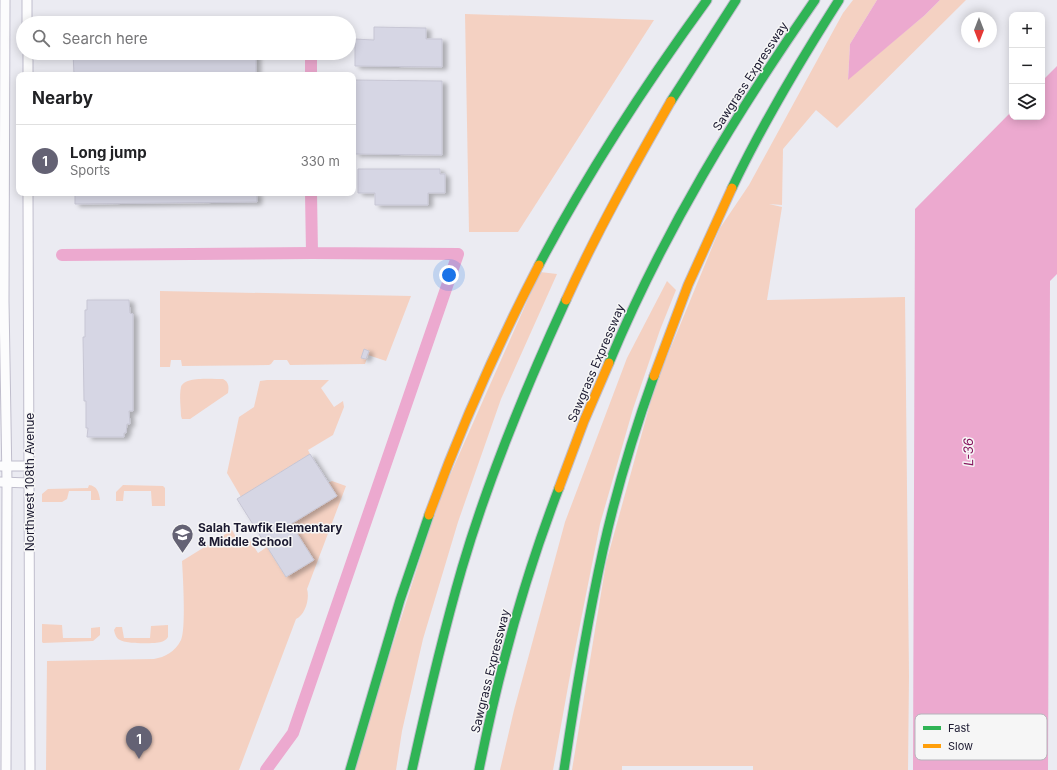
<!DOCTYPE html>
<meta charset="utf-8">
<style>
:root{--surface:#fff;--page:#f6f6f6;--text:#202124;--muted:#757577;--line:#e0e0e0;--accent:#646274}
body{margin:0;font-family:Inter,sans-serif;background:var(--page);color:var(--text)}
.controls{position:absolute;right:12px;top:12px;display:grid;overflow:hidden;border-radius:8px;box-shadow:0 2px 10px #0003}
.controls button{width:36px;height:36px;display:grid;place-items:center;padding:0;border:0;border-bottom:1px solid var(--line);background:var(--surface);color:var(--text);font:20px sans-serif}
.compass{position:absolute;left:961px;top:12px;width:36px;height:36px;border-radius:50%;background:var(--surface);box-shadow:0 2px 10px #0003;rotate:180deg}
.you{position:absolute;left:449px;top:275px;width:14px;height:14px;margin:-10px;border:3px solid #fff;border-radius:50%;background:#1a73e8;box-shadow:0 0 0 6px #1a73e833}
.badge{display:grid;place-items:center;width:26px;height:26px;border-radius:50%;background:var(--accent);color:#fff;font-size:13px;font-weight:700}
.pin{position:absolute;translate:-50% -33px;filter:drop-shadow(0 1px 2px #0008)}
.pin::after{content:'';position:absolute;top:21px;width:14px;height:12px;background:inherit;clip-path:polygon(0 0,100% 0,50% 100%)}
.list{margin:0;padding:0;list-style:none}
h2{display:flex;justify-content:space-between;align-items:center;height:52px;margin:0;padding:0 16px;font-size:17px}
h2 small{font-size:13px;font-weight:400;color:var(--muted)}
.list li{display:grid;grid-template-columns:26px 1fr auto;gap:12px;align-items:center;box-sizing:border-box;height:72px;padding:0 16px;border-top:1px solid var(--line)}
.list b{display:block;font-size:15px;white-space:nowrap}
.list p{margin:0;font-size:13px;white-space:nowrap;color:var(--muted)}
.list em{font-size:13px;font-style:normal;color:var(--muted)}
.icon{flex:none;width:22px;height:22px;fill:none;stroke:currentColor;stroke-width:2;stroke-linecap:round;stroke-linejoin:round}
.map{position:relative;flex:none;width:1057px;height:770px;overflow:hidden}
.search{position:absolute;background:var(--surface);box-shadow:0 2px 10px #0003;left:16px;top:16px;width:340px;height:44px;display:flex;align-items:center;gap:10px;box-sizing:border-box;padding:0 14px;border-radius:22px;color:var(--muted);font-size:15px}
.panel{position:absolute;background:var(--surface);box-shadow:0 2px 10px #0003;left:16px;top:72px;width:340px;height:124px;border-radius:8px}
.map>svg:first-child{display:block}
</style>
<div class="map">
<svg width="1057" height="770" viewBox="0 0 1057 770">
<defs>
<filter id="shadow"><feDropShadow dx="4.5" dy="2.5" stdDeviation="2" flood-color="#0004"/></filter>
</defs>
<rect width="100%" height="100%" fill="#ebebf2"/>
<g fill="#f4d1c2">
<polygon points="853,0 877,0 850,44 848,79 925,15 940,0 966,0 837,128 816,110 783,149 782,205 769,204 782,207 767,300 905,297 909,676 908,770 753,770 753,766 622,766 622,770 572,770 606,563 655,386 720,228 749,185 843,13"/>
<polygon points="465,14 654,20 518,232 469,232"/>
<polygon points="540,272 557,274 501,399 458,522 423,639 402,731 396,770 353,770 438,502"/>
<polygon points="667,281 676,290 660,330 633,409 600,524 571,670 553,770 500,770 514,710 565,522 627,358"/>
<polygon points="160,291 411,296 386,361 368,355 365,364 290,365 287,360 274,360 271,364 269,365 182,366 181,360 171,360 170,367 160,367"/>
<path d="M 223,379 C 229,382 229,387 228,393 L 190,419 L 182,419 L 181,416 C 181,408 179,396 181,387 C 184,376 213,379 223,379 Z"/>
<polygon points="267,380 329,380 321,388 334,407 343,401 344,407 333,435 308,450 310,454 241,497 227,473 239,417 254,407 260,381"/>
<path d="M 332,481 L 346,486 L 307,589 C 310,599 305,615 296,619 L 239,770 L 46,770 L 47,661 L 154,659 C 165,657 175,652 181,640 C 186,629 183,577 182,561 L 232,530 L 240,544 L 249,539 L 258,553 L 267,547 L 286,577 L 313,560 L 291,524 L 336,496 L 328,483 Z"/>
<path d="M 89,485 C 97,486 99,492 100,500 L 91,500 L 91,491 L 69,491 L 67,499 L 62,502 L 42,502 L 42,494 L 48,489 L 88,488 Z"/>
<polygon points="123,485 163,486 165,488 165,506 152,506 151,491 124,491 123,501 116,501 116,492"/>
<polygon points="42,624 62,625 63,638 91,638 91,628 100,627 100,635 93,641 43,643 42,642"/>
<path d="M 168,625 L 168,637 C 166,640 164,641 161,642 C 154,644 126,644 120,640 C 116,638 115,634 114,630 L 116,627 L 122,627 L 124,638 L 150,638 L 151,626 Z"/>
</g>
<g fill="#eca9cf">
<polygon points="877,0 940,0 925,15 848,80 850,44"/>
<polygon points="1057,66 1057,274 1050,281 1048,770 913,770 915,209 1012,111 1012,117 1042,117 1042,81"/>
</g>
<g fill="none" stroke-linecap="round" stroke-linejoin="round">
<g stroke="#eca9cf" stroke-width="12">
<polyline points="311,53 311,75"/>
<polyline points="62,255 312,253"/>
<polyline points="266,770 293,733 458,254 312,253 311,193"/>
</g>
</g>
<g fill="#d6d6e4" stroke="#c7c6d4" filter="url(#shadow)">
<polygon points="374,27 426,28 426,39 442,39 442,67 355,66 355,39 374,40"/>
<polygon points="73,53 256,53 256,75 74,75"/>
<polygon points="355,80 442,81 442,155 355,154"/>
<polygon points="358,169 440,169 440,174 445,174 445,193 428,193 428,205 375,205 375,193 358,193"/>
<polygon points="75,193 257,193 257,202 75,204"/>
<polygon points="87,300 129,300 130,313 133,314 133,411 129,411 130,424 127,424 126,433 124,433 124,437 87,437 88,428 86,428 86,401 84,401 83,337 85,337 85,310 87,310"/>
<polygon points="364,349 369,351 366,359 361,358"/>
<polygon points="310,454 337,496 291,524 314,560 286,577 237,499"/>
</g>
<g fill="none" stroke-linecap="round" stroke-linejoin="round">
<defs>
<g id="street">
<polyline points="5,0 4,301 7,482 6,770"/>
<polyline points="27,0 27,23"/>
<polyline points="28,53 28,75"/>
<polyline points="28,193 30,770"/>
<polyline points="0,466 29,466"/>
<polyline points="0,482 29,483"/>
</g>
<g id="fast">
<polyline points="671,101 736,0"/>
<path d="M 732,188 C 763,123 800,61 839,0"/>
<path d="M 539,265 C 588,172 645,85 707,0"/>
<path d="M 609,363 C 663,233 735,115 815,0"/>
<polyline points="350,770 400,600 429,515"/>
<path d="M 412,770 C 427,702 443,634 462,568 C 489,476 526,387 566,300"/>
<path d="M 479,770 C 498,674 524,579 559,488"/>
<path d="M 564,770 C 575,696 587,623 603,550 C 616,491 634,432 654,376"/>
</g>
<g id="slow">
<path d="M 566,300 C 597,231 634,166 671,101"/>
<polyline points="654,376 688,285 732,188"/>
<polyline points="559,488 584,421 609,363"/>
<path d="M 429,515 C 460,429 497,346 539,265"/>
</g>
</defs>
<use href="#street" stroke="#c0becd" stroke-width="11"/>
<use href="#fast" stroke="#c0becd" stroke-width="11"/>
<use href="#slow" stroke="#c0becd" stroke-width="11"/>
<use href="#street" stroke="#fcfcfd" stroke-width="9"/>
<use href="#fast" stroke="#30b455" stroke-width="9"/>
<use href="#slow" stroke="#ff9f0a" stroke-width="9"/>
</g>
<defs>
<symbol id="school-pin" viewBox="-11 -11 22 30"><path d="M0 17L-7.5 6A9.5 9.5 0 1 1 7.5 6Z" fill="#646274" stroke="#f6f6f6"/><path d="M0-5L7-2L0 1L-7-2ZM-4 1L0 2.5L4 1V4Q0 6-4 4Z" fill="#fff"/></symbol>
</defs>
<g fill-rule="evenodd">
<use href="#school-pin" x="170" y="522" width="25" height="34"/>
</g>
<g text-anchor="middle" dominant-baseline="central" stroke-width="3" stroke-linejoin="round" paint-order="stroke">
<g font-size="12" fill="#1b1930" stroke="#f6f6f6">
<text transform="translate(750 76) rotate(-57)">Sawgrass Expressway</text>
<text transform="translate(596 363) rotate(-67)">Sawgrass Expressway</text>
<text transform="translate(29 482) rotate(-90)">Northwest 108th Avenue</text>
<text transform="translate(490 671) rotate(-76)">Sawgrass Expressway</text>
</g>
<g font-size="12" font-weight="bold" fill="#1b1930" stroke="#f6f6f6" text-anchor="start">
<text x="198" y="527">Salah Tawfik Elementary<tspan x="198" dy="14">&amp; Middle School</tspan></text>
</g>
<g font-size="13" font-style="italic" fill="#87185f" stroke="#f6f6f6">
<text transform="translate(968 452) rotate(-91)">L-36</text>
</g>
</g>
<rect x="915" y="714" width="132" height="46" rx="6" fill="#f6f6f6" stroke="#b4b4bb" stroke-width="1"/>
<rect x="923" y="726" width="18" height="4" fill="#30b455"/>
<rect x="923" y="744" width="18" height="4" fill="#ff9f0a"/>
<g font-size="11" fill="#1b1930">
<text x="948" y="732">Fast</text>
<text x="948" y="750">Slow</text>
</g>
</svg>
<div class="controls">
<button>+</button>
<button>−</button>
<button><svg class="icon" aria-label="layers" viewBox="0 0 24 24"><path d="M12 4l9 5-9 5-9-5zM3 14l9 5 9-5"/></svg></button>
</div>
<svg class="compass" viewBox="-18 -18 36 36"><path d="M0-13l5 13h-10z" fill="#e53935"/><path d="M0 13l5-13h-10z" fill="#757577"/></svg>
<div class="you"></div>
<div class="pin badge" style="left:139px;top:759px">1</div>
<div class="search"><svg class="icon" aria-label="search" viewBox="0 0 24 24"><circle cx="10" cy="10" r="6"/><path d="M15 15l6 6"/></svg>Search here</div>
<section class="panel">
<h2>Nearby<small></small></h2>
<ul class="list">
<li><span class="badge">1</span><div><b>Long jump</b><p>Sports</p></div><em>330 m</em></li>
</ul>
</section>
</div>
